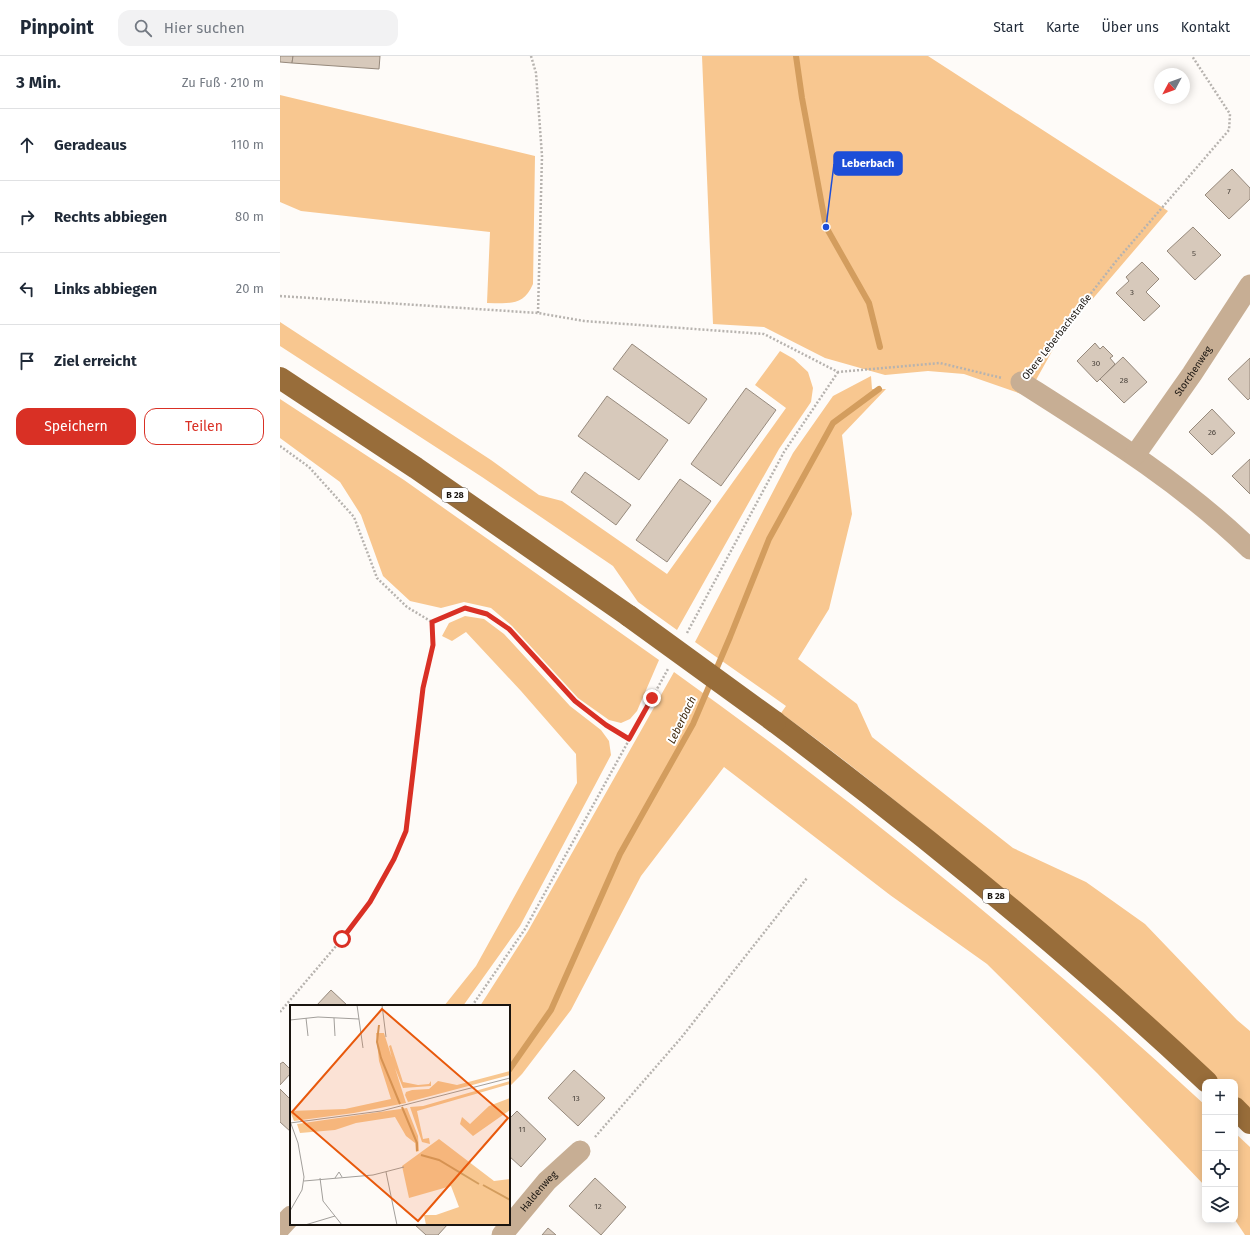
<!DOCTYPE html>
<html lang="de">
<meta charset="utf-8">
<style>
:root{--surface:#fff;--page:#f2f2f3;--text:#1f2937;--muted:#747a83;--line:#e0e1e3;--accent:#d93025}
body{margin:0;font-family:"Fira Sans",sans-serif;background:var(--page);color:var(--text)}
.controls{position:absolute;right:12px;bottom:12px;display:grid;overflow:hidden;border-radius:8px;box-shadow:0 2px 10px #0003}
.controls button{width:36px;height:36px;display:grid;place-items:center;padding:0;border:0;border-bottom:1px solid var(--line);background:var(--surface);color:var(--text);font:20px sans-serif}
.compass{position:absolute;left:874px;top:12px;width:36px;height:36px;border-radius:50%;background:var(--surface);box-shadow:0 2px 10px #0003;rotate:229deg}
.stop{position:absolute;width:12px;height:12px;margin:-9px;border:3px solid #d93025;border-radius:50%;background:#fff}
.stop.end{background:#d93025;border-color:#fff;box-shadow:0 1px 4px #0008}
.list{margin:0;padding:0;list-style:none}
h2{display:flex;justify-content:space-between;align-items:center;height:52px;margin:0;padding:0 16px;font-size:17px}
h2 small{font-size:13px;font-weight:400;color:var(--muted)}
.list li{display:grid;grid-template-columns:26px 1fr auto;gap:12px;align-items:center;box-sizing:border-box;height:72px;padding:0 16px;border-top:1px solid var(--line)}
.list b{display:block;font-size:15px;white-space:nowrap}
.list em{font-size:13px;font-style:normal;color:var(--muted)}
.actions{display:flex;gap:8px;padding:12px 16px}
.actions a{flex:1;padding:9px 0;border:1px solid var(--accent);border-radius:12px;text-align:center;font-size:14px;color:var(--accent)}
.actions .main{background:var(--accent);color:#fff}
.icon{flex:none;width:22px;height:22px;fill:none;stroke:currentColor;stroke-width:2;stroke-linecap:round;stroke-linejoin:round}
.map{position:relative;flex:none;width:970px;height:1179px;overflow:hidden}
header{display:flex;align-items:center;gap:24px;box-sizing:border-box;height:56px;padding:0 20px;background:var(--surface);border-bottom:1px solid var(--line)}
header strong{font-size:19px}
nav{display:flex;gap:22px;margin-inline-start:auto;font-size:14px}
.search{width:280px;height:36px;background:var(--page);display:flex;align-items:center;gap:10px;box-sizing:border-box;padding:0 14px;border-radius:12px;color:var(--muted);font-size:15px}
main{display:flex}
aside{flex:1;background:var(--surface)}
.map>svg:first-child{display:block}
</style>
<header>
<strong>Pinpoint</strong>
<div class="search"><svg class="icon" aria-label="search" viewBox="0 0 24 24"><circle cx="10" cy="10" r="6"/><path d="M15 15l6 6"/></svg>Hier suchen</div>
<nav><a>Start</a><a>Karte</a><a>Über uns</a><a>Kontakt</a></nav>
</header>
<main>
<aside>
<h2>3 Min.<small>Zu Fuß · 210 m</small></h2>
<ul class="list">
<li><svg class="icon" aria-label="ahead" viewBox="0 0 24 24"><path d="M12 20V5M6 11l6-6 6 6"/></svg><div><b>Geradeaus</b></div><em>110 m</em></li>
<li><svg class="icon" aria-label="right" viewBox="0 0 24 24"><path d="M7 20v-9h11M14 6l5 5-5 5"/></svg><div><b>Rechts abbiegen</b></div><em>80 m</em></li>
<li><svg class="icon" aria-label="left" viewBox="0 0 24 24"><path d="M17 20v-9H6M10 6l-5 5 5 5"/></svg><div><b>Links abbiegen</b></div><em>20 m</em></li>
<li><svg class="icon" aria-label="arrive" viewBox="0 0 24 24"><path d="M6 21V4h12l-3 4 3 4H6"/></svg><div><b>Ziel erreicht</b></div></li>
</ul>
<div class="actions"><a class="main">Speichern</a><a>Teilen</a></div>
</aside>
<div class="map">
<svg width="970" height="1179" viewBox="0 0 970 1179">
<rect width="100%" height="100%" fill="#fefbf8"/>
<g fill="#f8c790">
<polygon points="422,0 648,0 888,155 780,281 747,340 684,318 648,315 605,319 545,302 484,271 433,268"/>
<path d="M 0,39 L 255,100 L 253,228 C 243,251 228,247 207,247 L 210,176 L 21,155 L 0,146 Z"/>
<polygon points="0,266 211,404 259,439 282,445 387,518 506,352 475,329 500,295 514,303 528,316 533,332 531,346 499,393 397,574 358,546 333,510 202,421 0,290"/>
<path d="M 591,320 L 592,333 L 606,333 L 562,379 L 572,458 L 549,553 L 518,603 L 577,648 L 592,681 L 733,792 L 806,826 L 865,868 L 957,964 L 970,975 L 970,1055 L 955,1041 L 955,1026 L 940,1026 L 920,1006 C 783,887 648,764 501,657 L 506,650 L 415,586 L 513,397 L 553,340 Z"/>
<polygon points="0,343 124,424 379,604 357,655 350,663 341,667 329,664 298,642 232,570 211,552 184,546 161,552 130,545 103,520 81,459 60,426 0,382"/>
<polygon points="185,560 204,563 224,578 290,650 321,674 329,685 331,699 240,870 183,950 164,950 196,910 297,727 296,698 241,635 186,576 172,585 162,580 169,567"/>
<path d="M 394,616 C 580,749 757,894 925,1049 L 925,1130 L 817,1017 L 707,908 L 610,839 L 444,711 L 361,820 L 291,954 L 242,1018 L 229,1031 L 229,950 L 200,950 L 248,875 Z"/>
<polygon points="955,1077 970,1091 970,1179 965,1179 955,1164"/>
</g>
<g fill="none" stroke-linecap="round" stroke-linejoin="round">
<g stroke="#d39d5e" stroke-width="6">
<polyline points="516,0 522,42 546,171 589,247 600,291"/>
<polyline points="229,1014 271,954 340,798 413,668 450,581 489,483 553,367 599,333"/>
</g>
</g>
<g fill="#d7c9bb" stroke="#96897c">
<polygon points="0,0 13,0 12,7 0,6"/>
<polygon points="13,0 100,0 99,13 12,7"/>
<polygon points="952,113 970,132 970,143 949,163 925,139"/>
<polygon points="913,171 941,199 915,224 887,195"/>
<polygon points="862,206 879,223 866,236 880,250 864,265 836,237 849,225 846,221"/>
<polygon points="815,287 820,293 823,290 833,300 830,302 835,308 817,326 797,305"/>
<polygon points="352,288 427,343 409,368 333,313"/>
<polygon points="843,301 867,326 844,347 820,323"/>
<polygon points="970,302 970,342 968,344 948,323"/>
<polygon points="466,332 496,354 441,430 411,408"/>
<polygon points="327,340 388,384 359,424 298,380"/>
<polygon points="932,353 955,377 932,399 909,376"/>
<polygon points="970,403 970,438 952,420"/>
<polygon points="305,416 351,449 336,469 291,436"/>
<polygon points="400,423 431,445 387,506 356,484"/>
<polygon points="51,934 68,950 36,950"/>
<polygon points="3,1006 11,1014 11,1017 0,1029 0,1008"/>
<polygon points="294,1014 325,1042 298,1070 268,1042"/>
<polygon points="0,1033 11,1044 11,1076 0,1066"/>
<polygon points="237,1055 266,1083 241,1111 229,1100 229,1063"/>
<polygon points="315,1122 346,1151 321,1179 289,1150"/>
<polygon points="134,1168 168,1168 158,1179 146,1179"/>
<polygon points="268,1172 276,1179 262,1179"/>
</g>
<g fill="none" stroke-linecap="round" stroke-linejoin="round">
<g stroke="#b7b3af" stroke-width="2.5" stroke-dasharray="2 2" stroke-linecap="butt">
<polyline points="251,0 256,17 262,100 258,257"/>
<polyline points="0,240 258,257 304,265 484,278 558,316 660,307 722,322"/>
<polyline points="754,310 837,204 949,74 950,58 912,0"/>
<polyline points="0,390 29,411 74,461 97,522 127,551 152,566"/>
<polyline points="152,566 185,552 207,558 229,573 295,645 326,669 349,683"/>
<polyline points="407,577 504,396 558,316"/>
<polyline points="192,950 245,873 388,613"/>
<polyline points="0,956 62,883 90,846 114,803 126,775 143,632 153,589 152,566"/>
<polyline points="315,1081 401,982 527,822"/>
</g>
<g stroke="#c7ae94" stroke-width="21">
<path d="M 741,326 C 821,377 902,427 970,493"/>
<path id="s1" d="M 855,399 L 912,318 L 970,229"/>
<polyline points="0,1172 11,1160"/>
<path id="s2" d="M 222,1179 L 267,1125 L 300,1095"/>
</g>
<g stroke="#986d3a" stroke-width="22">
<polyline points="0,322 136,412 349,560"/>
<path d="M 495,666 C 645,779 790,897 927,1026"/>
<polyline points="955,1052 970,1067"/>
</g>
<polyline stroke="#986d3a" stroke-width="22" points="349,560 495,666"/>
</g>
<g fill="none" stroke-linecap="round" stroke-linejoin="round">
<polyline stroke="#d93025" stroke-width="5" points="62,883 90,846 114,803 126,775 143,632 153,589 152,566 185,552 207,558 229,573 295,645 326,669 349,683 372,642"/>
</g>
<g text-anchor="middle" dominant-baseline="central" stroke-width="4" stroke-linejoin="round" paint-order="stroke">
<g font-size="8" fill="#48413a">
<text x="949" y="135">7</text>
<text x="914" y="197">5</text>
<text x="852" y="236">3</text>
<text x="816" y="307">30</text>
<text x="844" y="324">28</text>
<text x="932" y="376">26</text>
<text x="296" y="1042">13</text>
<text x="242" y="1073">11</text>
<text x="318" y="1150">12</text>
</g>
<g fill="#fff" stroke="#5e5a57" stroke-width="1">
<rect x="162" y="432" width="26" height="14" rx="3"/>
<rect x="703" y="833" width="26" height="14" rx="3"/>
</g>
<g font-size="9" font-weight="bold" fill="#19140f">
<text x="175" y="439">B 28</text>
<text x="716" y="840">B 28</text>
</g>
<g font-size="10" fill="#19140f" stroke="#fff">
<text transform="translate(777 281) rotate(-52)">Obere Leberbachstraße</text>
<text stroke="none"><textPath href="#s1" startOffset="102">Storchenweg</textPath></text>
<text stroke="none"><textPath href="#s2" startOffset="57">Haldenweg</textPath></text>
</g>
<g font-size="11" font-style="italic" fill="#3f280c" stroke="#fff">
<text transform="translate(402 664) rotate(-64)">Leberbach</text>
</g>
</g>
<g transform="translate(10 949)">
<rect width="220" height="220" fill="#fefbf8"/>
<path d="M 86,28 L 94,28 L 116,98 L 64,108 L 4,116 L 0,106 L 55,104 L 101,94 L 89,56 ZM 101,40 L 113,77 L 128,80 L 139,79 L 141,76 L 141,81 L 113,83 L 103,58 L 99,41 ZM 220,66 L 220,70 L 118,97 L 115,90 L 116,87 L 122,85 L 139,84 L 148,76 L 167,80 ZM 220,76 L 220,79 L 127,106 L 133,134 L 139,133 L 140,139 L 132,137 L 120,102 L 133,101 ZM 220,93 L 220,105 L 183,131 L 170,119 L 172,112 L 180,119 L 199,101 ZM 117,103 L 128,131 L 129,146 L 126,147 L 125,138 L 116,131 L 105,112 L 66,118 L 45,125 L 10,128 L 7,119 ZM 149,134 L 204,176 L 220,174 L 220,220 L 136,220 L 134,210 L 146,210 L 169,202 L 161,181 L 119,193 L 112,161 Z" fill="#f8c790"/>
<path fill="none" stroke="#d39d5e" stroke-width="2" d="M 89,20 L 87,37 L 91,53 L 110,99M 112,102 L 127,138 L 127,146M 131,150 L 149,155 L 189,179M 193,180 L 220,195"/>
<path fill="none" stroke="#a29f9b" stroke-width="1" d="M 67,0 L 73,43M 92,0 L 96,32M 16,13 L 18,31M 44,13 L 45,31M 0,15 L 28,12 L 69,14M 0,116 L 8,138 L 14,172 L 12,185 L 0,206M 0,118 L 91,106 L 220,73M 96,167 L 107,220M 30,173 L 33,196 L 52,220M 45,173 L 49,167 L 52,172M 14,176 L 83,170 L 114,162M 15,220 L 45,211"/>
<path fill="#e8590c" fill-opacity="0.15" stroke="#e8590c" stroke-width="2" d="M 92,4 L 218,113 L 128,216 L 2,107 Z"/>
<rect width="220" height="220" fill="none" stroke="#19140f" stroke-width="2"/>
</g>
<path fill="none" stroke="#1d4ed8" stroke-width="1.5" d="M546 171L554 108"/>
<circle fill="#1d4ed8" stroke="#fff" stroke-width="1.5" cx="546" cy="171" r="4"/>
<rect fill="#1d4ed8" stroke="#1d4ed8" stroke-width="1.5" x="554" y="96" width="68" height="23" rx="4"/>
<g font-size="11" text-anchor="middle" font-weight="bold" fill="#fff">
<text x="588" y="111">Leberbach</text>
</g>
</svg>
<div class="controls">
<button>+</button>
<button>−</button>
<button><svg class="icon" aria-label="locate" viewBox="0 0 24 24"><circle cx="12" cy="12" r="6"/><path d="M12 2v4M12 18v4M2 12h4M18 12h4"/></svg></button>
<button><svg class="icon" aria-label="layers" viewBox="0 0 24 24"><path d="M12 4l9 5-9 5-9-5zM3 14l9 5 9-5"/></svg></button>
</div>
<svg class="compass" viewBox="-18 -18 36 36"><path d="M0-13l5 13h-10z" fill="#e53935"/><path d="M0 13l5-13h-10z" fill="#747a83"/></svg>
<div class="stop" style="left:62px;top:883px"></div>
<div class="stop end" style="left:372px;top:642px"></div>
</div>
</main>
